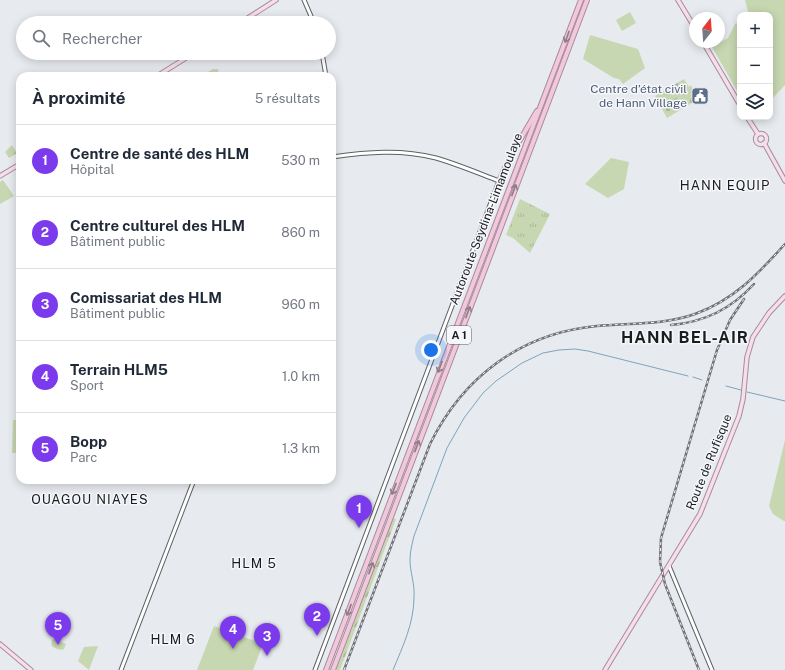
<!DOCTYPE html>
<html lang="fr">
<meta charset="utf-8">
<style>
:root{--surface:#fff;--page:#f2f2f3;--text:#1f2937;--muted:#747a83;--line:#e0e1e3;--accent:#7c3aed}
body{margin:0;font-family:"Public Sans",sans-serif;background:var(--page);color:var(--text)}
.controls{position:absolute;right:12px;top:12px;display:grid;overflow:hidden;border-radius:8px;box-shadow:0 2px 10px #0003}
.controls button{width:36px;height:36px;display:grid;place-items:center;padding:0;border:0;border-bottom:1px solid var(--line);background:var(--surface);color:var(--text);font:20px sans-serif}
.compass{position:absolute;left:689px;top:12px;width:36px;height:36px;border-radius:50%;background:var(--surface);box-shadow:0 2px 10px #0003;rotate:17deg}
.you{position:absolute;left:431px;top:350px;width:14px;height:14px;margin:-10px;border:3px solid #fff;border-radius:50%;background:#1a73e8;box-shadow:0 0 0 6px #1a73e833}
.badge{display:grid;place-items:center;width:26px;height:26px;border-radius:50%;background:var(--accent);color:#fff;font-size:13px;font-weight:700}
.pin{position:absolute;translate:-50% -33px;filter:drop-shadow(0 1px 2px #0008)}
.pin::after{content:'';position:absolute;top:21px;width:14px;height:12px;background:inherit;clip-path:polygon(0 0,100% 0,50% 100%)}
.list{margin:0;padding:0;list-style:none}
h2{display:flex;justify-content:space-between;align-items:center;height:52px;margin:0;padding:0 16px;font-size:17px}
h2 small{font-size:13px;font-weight:400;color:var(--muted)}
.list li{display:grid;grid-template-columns:26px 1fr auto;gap:12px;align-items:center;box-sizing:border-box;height:72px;padding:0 16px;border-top:1px solid var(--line)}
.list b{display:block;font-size:15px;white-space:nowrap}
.list p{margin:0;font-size:13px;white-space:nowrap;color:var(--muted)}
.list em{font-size:13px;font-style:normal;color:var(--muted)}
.icon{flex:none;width:22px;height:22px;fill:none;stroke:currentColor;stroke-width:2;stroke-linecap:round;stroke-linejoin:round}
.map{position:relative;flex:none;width:785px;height:670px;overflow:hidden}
.search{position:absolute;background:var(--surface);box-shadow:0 2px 10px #0003;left:16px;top:16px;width:320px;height:44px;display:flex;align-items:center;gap:10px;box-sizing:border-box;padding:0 14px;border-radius:22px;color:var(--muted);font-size:15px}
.panel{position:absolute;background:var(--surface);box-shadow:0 2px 10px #0003;left:16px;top:72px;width:320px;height:412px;border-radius:12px}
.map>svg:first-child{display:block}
</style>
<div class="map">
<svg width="785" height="670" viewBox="0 0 785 670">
<defs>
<pattern id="grass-tufts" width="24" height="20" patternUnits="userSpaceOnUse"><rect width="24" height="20" fill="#c7d7b1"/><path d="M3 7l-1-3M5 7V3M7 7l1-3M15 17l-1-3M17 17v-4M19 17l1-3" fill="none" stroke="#aab898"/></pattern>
<pattern id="forest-firs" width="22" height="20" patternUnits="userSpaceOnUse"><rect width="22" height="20" fill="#c7d7b1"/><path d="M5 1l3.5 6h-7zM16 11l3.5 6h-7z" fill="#aab898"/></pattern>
<pattern id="cemetery-stones" width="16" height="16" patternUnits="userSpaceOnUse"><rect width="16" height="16" fill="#c7d7b1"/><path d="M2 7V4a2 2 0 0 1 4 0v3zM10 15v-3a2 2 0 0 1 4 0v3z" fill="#aab898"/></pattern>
</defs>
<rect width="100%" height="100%" fill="#e7eaee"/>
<polygon fill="url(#grass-tufts)" points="520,199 550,214 530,253 513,238 506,235"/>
<g fill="url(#forest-firs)">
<polygon points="12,145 17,153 9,158 5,152"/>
<polygon points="393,518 396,519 340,670 336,670"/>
</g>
<polygon fill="url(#cemetery-stones)" points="684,79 689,87 691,86 698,99 667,118 655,96"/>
<g fill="#c7d7b1">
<polygon points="745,0 785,0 785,85 770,101 770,15 749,15"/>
<polygon points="630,12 636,23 622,31 616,20"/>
<polygon points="740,22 740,96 712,47 728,38 735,24"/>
<polygon points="590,35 638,49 645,68 623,84 619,79 614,78 583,59"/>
<polygon points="213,69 218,69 219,76 201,76"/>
<polygon points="611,158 629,162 624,189 608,198 585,184"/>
<polygon points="3,180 14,196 0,204 0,182"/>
<polygon points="13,420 20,420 20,453 12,453"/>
<polygon points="785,440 785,521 784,521 773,514 769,506"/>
<polygon points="214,626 263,644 253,670 197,670"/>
<path d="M 54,639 L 66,644 L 64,649 C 61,651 53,648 51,645 L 52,640 Z"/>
<polygon points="98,646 89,670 78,661 84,647"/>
</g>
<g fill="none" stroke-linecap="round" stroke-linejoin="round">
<g stroke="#7ca4bc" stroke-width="1">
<polyline points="693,377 702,380"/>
<polyline points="726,386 741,390"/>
<polyline points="747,392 785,401"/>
<path d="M 393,670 C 403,646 414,623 414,597 C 415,584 410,572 410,560 C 410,552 412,544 414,536 L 447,448 L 464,418 L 483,393 L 496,381 L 522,363 L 543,353 L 559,350 L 575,349 L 588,351 L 688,376"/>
</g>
<defs>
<g id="minor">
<polyline points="304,0 314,23"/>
<polyline points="322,53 326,76"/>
<polyline points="669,566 712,670"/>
<polyline points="121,670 194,480"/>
<path d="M 315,670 L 499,181 C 478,173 457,164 436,158 C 401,149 367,152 332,157"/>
</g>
<g id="major">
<polyline points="678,0 695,28"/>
<polyline points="240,23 276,0"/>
<polyline points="703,42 740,105"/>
<polyline points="157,76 194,53"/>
<polyline points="747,117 758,134"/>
<circle cx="761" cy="139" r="5.5"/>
<polyline points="764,143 785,181"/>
<polyline points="0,176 20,164"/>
<polyline points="0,644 31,670"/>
<polyline points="605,670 700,514 739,416 743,399 747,357 753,337 769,313 785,296"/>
</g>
<g id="highway">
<polyline points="499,181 510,157 537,111"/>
<polyline points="326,670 581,0"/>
<polyline points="333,670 587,0"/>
</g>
</defs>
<use href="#minor" stroke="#5f6164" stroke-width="5"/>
<use href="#major" stroke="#a78c9a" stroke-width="5.5"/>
<use href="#highway" stroke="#a78c9a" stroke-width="6"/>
<use href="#minor" stroke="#fff" stroke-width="3"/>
<use href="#major" stroke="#f7deeb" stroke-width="3.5"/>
<use href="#highway" stroke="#f2c8dd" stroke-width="4"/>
<defs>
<g id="rail">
<path d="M 671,325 C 705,322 731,309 754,284"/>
<path d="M 344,670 L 430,444 C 463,377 521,333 597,326 C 629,323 664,325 695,314 C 734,300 758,274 785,244"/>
<polyline points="699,670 665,584 660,562 661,538 717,350 730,320 744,299"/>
</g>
</defs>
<use href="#rail" stroke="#717275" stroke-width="2.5"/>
<use href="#rail" stroke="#f5f7fb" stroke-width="1" stroke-dasharray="3" stroke-linecap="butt"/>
</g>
<defs><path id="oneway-shaft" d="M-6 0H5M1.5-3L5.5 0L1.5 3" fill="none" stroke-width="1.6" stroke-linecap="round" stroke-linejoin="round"/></defs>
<g stroke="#917b87">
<use href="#oneway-shaft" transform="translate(567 37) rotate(110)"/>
<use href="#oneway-shaft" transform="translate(514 190) rotate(-69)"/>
<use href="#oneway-shaft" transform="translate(468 312) rotate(-69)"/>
<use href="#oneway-shaft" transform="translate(440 367) rotate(111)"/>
<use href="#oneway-shaft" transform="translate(417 446) rotate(-69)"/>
<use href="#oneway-shaft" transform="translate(394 489) rotate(111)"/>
<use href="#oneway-shaft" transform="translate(371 568) rotate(-69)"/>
<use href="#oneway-shaft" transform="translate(349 610) rotate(111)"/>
</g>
<defs>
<symbol id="civic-square" viewBox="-11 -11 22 22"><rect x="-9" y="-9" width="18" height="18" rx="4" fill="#5c6f8a" stroke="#f5f7fb"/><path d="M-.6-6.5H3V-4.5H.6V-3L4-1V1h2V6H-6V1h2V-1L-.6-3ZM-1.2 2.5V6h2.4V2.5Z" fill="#fff"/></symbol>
</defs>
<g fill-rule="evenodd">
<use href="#civic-square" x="690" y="86" width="20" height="20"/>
</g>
<g text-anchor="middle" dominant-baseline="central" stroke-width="3" stroke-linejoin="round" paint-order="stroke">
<rect fill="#f5f7fb" stroke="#5c5e60" stroke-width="1" x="447" y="326" width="24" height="18" rx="3"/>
<g font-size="11" font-weight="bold" fill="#1b1c1d">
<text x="459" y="335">A 1</text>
</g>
<g font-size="12" fill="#4e5e75" stroke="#f5f7fb" text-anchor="end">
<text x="687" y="89">Centre d’état civil<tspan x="687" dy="14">de Hann Village</tspan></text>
</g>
<g font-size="12" fill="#1b1c1d" stroke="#f5f7fb">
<text transform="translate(486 219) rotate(-69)">Autoroute Seydina-Limamoulaye</text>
<text transform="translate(709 462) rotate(-68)">Route de Rufisque</text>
</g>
<g font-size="13" letter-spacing="1" fill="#1b1c1d" stroke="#f5f7fb">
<text x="725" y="185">HANN EQUIP</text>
<text x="90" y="499">OUAGOU NIAYES</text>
<text x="254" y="563">HLM 5</text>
<text x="173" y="639">HLM 6</text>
</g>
<g font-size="16" font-weight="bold" letter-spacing="1" fill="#1b1c1d" stroke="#f5f7fb">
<text x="685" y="337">HANN BEL-AIR</text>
</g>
</g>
</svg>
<div class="controls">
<button>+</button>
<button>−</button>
<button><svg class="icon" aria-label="layers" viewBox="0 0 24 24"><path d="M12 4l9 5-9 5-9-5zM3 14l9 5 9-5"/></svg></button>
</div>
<svg class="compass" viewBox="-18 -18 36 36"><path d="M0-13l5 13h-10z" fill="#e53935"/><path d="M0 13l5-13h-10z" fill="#747a83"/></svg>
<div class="you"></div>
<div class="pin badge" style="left:359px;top:528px">1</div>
<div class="pin badge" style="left:317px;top:636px">2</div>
<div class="pin badge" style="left:267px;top:656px">3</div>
<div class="pin badge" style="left:233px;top:649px">4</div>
<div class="pin badge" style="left:58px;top:645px">5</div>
<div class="search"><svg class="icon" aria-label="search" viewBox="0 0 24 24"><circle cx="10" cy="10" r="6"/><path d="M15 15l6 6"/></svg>Rechercher</div>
<section class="panel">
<h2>À proximité<small>5 résultats</small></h2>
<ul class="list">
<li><span class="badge">1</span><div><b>Centre de santé des HLM</b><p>Hôpital</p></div><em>530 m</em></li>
<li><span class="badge">2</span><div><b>Centre culturel des HLM</b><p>Bâtiment public</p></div><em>860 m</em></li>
<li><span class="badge">3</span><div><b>Comissariat des HLM</b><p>Bâtiment public</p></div><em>960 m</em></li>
<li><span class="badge">4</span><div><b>Terrain HLM5</b><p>Sport</p></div><em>1.0 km</em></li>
<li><span class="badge">5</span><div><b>Bopp</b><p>Parc</p></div><em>1.3 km</em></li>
</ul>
</section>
</div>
